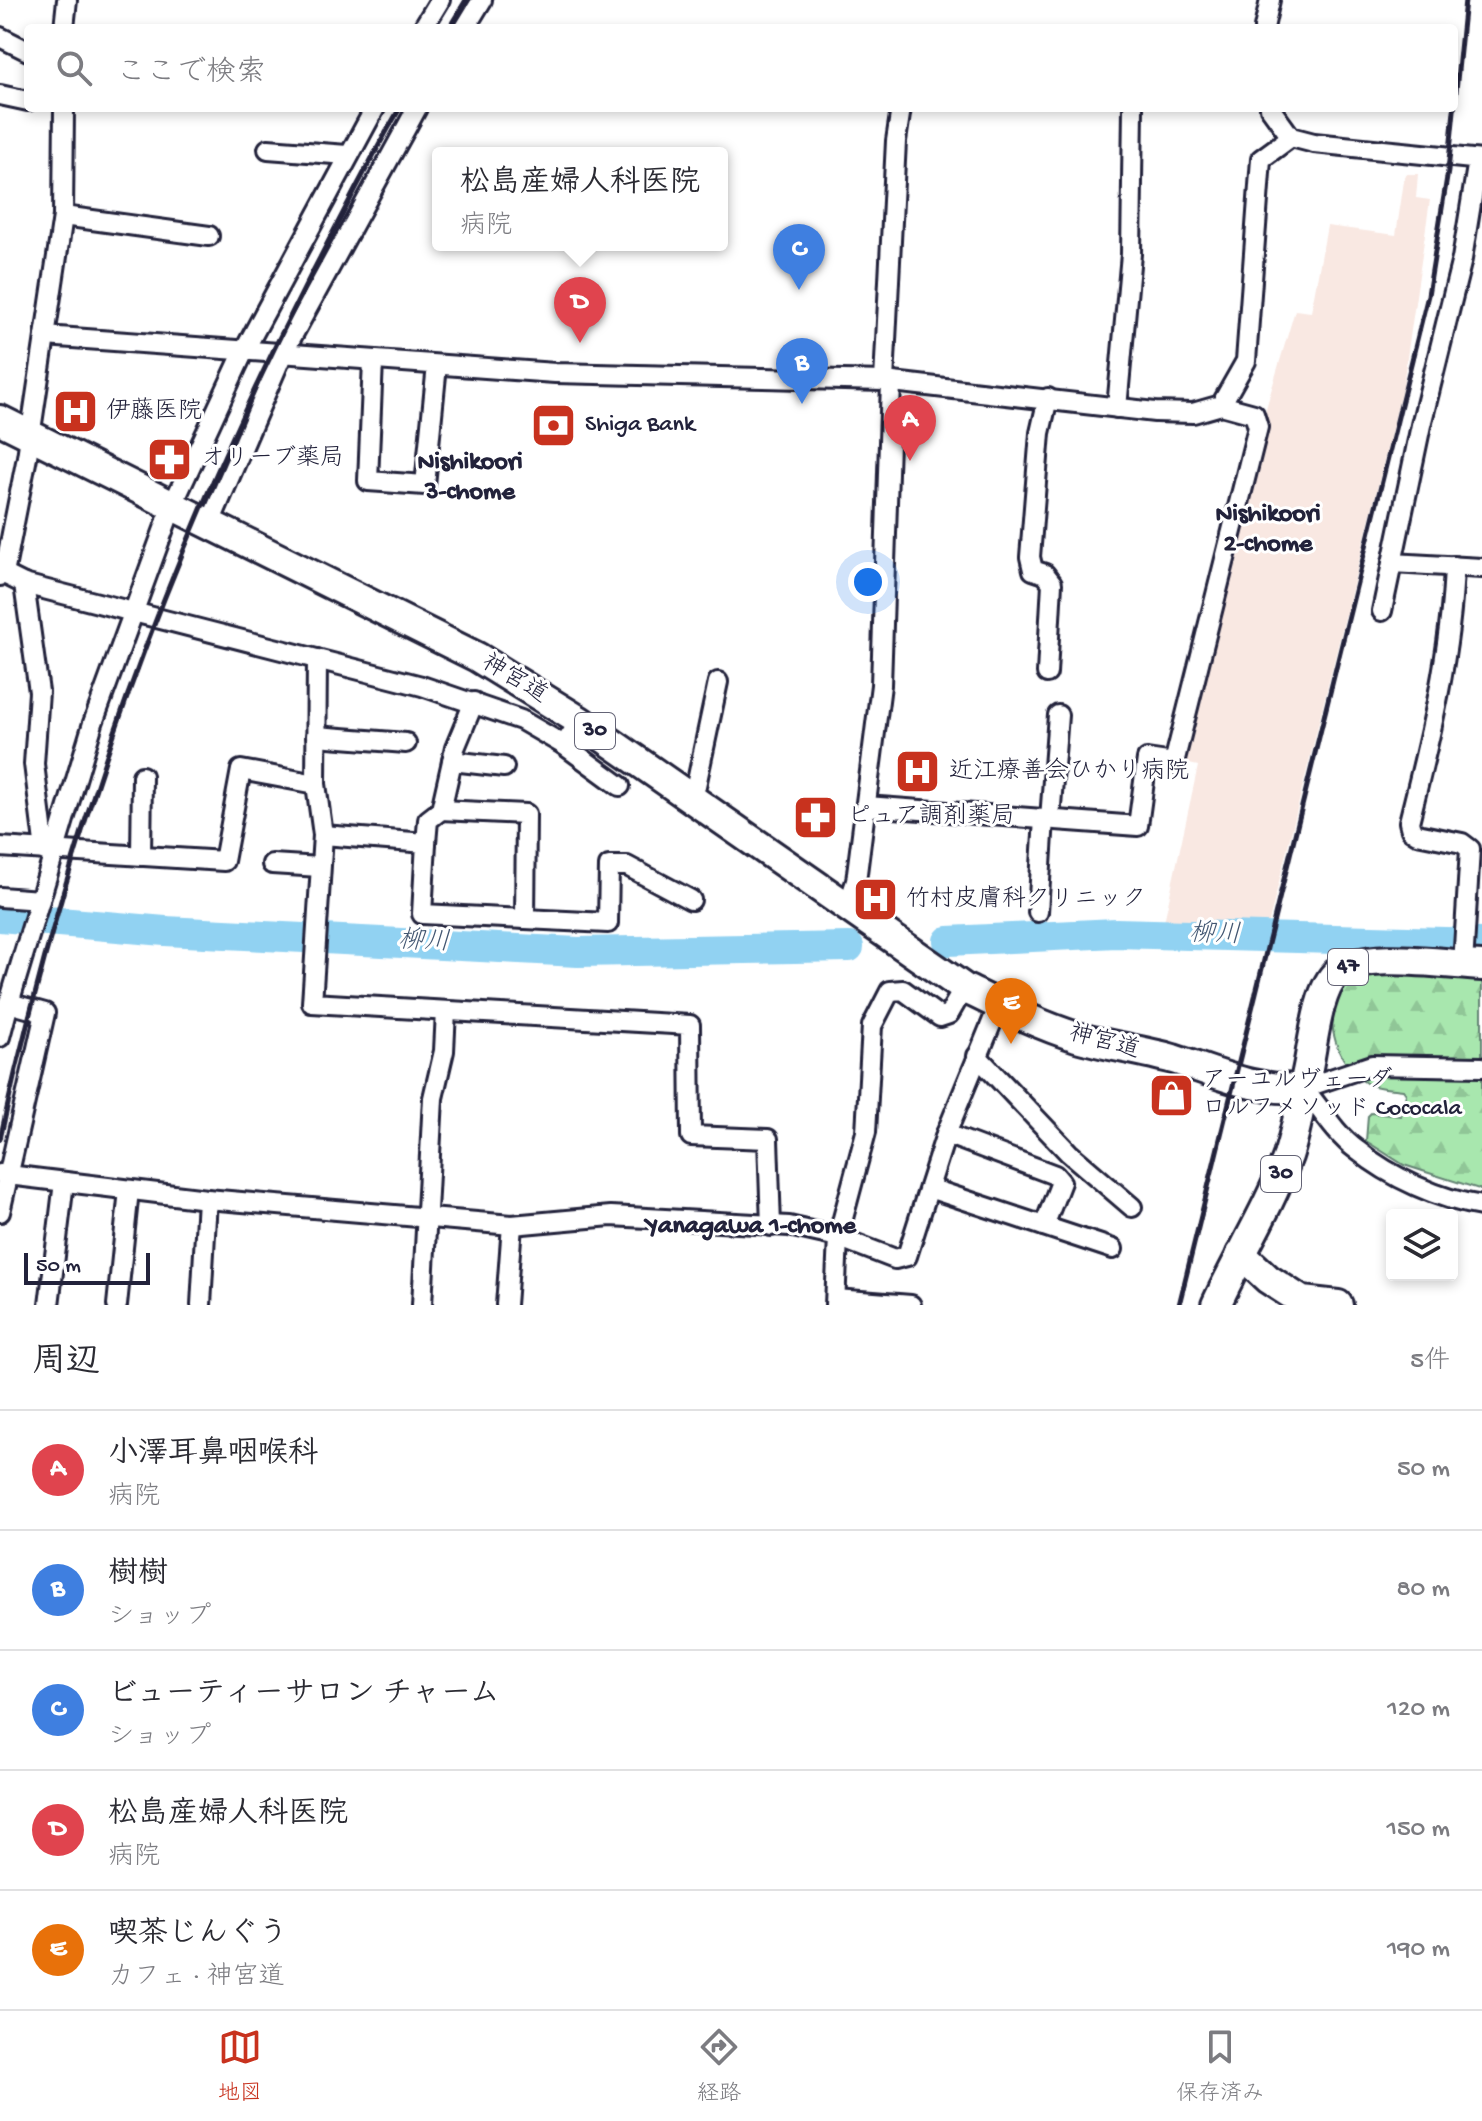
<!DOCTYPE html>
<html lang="ja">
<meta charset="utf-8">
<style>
:root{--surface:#fff;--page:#f7f7f7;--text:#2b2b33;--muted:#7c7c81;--line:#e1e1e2;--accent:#c8321e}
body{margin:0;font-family:"Gochi Hand","Klee One",sans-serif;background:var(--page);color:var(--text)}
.controls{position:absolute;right:24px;bottom:24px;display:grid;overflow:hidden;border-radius:8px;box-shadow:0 4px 12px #0003}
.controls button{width:72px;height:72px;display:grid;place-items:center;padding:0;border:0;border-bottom:2px solid var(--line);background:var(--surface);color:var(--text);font:40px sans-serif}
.scale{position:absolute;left:24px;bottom:20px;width:126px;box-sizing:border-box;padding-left:8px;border:4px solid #22223b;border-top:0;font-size:22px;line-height:28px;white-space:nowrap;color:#22223b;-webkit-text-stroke:6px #fff;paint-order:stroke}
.you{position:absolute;left:868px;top:582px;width:28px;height:28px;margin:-20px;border:6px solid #fff;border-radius:50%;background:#1a73e8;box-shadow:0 0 0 12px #1a73e833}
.badge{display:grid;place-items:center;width:52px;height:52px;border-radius:50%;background:var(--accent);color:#fff;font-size:26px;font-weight:700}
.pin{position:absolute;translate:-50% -66px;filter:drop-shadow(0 2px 4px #0008)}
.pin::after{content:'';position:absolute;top:42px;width:28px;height:24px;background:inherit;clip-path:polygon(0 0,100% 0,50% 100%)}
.popup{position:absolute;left:432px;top:147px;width:296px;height:104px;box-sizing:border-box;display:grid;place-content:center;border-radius:8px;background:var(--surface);filter:drop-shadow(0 2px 6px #0005);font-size:26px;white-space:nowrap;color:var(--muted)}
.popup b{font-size:30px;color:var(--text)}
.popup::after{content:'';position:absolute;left:50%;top:100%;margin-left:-16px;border:16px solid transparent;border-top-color:var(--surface)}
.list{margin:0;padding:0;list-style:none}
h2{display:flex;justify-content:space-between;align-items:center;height:104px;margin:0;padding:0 32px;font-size:34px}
h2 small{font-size:26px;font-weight:400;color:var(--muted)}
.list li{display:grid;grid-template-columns:52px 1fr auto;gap:24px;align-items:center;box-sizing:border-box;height:120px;padding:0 32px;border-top:2px solid var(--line)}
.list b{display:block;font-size:30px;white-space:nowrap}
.list p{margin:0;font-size:26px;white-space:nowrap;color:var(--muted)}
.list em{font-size:26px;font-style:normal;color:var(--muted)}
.icon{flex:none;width:44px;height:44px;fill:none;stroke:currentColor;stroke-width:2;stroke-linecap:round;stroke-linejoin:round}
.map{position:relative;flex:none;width:1482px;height:1305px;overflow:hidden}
.search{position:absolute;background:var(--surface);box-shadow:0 4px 12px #0003;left:24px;right:24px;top:24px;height:88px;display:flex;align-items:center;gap:20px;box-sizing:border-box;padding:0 28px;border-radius:8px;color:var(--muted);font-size:30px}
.sheet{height:704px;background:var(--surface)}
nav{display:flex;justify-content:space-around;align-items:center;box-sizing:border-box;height:112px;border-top:2px solid var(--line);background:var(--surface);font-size:22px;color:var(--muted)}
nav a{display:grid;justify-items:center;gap:4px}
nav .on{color:var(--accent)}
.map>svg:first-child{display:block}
</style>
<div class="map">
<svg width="1482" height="1305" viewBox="0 0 1482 1305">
<defs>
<pattern id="forest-firs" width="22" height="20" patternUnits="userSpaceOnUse" patternTransform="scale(2)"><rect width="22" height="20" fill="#a8e7ae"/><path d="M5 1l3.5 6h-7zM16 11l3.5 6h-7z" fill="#90c697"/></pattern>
</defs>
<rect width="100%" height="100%" fill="#fff"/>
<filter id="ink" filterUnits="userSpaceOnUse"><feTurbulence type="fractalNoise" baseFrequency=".0125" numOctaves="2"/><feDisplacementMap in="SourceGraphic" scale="16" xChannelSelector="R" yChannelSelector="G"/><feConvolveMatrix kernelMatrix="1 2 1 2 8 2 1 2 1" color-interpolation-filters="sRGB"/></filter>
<g filter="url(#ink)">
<polygon fill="#f9e8e2" points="1405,174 1418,174 1416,198 1430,200 1403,385 1269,922 1164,922 1198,766 1180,762 1263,430 1264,415 1295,310 1311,312 1327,226 1396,235"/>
<path fill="url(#forest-firs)" stroke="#658474" stroke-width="2" d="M 1482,974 L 1482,1190 L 1404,1165 L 1366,1141 L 1368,1116 L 1371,1113 L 1401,1116 L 1406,1094 L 1403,1090 C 1392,1088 1375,1089 1366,1083 C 1336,1065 1315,1006 1352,983 C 1377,967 1451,975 1482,974 Z"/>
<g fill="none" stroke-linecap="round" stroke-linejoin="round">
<g stroke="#91d2f2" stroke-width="30">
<polyline points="0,917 165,931 578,952 849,947"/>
<polyline points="948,941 1116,933 1482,943"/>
</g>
<defs>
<g id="street">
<polyline points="64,28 67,0"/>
<polyline points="423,28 440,0"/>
<polyline points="465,28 482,0"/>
<polyline points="1264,28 1270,0"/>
<polyline points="0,37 28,51"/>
<polyline points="0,95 28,101"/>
<polyline points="1270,108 1291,137 1314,143 1482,160"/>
<polyline points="268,149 347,155"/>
<polyline points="63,216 209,236"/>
<polyline points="45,336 555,373 884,381 1155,412 1193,413 1221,405 1246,361 1261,159 1291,137"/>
<polyline points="373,360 368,481 425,485 437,365"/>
<polyline points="884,381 896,141 901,108"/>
<polyline points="1117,408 1131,254 1133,108"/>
<polyline points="210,523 283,353 417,108"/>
<polyline points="1392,563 1482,568"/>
<path d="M 1454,566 C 1451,653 1430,738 1409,822 L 1411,830 L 1417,834 L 1462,843 L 1470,849 L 1463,965"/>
<polyline points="4,574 27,457 63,216 64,108"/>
<polyline points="0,576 4,574 24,584 422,686 521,720 564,745 580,721"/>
<polyline points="24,584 39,692 34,764 45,851"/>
<polyline points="1382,611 1421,425 1462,259 1478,160"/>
<polyline points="317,659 316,784 323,835 312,1003 690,1025 691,1136 768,1139 771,1226"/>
<polyline points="1047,673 1052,583 1045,574 1033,570 1030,557 1040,433 1048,398"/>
<polyline points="316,736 406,743"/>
<polyline points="564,745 620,786"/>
<polyline points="452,761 504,767"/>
<polyline points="693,800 718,682"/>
<polyline points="866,806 1138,826 1147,759 1174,763 1258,427 1254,414 1221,405"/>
<polyline points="441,810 526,814 525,919"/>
<polyline points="1050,819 1058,715"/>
<polyline points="323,835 426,843 422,914 608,923 609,866 627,866 691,900"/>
<polyline points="426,843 428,820 441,810 455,748 474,702"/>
<polyline points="0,847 224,861 241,770 316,784"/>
<polyline points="141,856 142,776"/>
<polyline points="272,864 320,867"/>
<polyline points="0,897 40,900"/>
<polyline points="847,908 856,881 881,685 891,382"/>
<polyline points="1038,912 1044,819"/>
<polyline points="0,1037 9,1003"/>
<polyline points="977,1056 1069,1153 1132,1207"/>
<path d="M 1482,1067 L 1372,1065 L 1304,1088 C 1320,1108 1336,1135 1357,1150 C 1390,1177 1440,1200 1482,1206"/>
<polyline points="946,1134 1055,1175 1061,1182 1044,1226"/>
<polyline points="0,1174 207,1199 512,1225 611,1216 789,1226 838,1237 895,1259 907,1256 946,1134 999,1005"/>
<polyline points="929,1188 1113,1249"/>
<polyline points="0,1212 45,1013 9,1003 93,723 173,504 244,351 375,108"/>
<polyline points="836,1299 911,1305"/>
<polyline points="49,1305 64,1182"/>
<polyline points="117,1305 129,1190"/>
<polyline points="201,1305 207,1199"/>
<polyline points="422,1305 433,1098 444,1051 446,1011"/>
<polyline points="506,1305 512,1225"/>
<polyline points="835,1305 838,1237 866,1132 872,1026 890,991 903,990 940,1017 949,1014 964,988"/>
</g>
<g id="primary">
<path d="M 0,420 L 477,657 L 580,721 L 964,988 C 1001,1006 1038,1025 1077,1037 C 1108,1046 1142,1050 1173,1059 C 1217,1073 1256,1092 1304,1088"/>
<polyline points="1241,1254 1268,1279 1302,1301 1338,1305"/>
<path d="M 1216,1305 C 1239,1255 1269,1208 1288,1156 C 1297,1129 1301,1100 1307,1072 C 1313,1047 1317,990 1337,973 C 1362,950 1449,965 1482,966"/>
</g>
</defs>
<use href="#street" stroke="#22223b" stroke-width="24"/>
<use href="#primary" stroke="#22223b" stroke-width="34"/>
<use href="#street" stroke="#fff" stroke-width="18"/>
<use href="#primary" stroke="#fff" stroke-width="28"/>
<g stroke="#22223b" stroke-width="5">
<polyline points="449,28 466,0"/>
<path d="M 0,1139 C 67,834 169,551 312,273 C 341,218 368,162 400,108"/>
<polyline points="1179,1305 1428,295 1448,171 1465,0"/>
</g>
</g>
</g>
<defs>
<symbol id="hospital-square" viewBox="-11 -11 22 22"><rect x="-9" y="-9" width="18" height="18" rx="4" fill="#c8321e" stroke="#fff"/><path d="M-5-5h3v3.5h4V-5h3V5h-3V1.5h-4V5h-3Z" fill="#fff"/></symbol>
<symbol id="bank-square" viewBox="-11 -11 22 22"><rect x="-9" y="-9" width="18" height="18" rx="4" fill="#c8321e" stroke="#fff"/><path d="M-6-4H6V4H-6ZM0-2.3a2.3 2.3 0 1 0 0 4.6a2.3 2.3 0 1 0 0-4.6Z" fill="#fff"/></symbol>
<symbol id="pharmacy-square" viewBox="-11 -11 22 22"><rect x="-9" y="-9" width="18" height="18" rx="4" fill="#c8321e" stroke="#fff"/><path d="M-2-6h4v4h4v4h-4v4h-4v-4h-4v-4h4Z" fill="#fff"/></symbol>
<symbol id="shop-square" viewBox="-11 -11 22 22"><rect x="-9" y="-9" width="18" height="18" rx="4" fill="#c8321e" stroke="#fff"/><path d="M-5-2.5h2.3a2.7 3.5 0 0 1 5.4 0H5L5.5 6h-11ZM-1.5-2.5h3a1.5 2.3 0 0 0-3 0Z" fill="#fff"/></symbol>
</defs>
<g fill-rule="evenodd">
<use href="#hospital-square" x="50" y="386" width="51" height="51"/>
<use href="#bank-square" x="528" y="400" width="51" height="51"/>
<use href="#pharmacy-square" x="144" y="434" width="51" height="51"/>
<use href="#hospital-square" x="892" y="746" width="51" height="51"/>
<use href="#pharmacy-square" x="790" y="792" width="51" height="51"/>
<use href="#hospital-square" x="850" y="874" width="51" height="51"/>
<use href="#shop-square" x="1146" y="1070" width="51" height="51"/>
</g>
<g text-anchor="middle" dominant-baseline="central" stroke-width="6" stroke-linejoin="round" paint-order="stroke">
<g fill="#fff" stroke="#646476" stroke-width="2">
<rect x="575" y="713" width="40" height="36" rx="6"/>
<rect x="1328" y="949" width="40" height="36" rx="6"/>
<rect x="1261" y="1156" width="40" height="36" rx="6"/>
</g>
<g font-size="22" font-weight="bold" fill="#22223b">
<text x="595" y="731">30</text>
<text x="1348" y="967">47</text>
<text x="1281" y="1174">30</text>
</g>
<g font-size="24" fill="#22223b" stroke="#fff" text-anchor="start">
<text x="106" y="412">伊藤医院</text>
<text x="585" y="425">Shiga Bank</text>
<text x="201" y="459">オリーブ薬局</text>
<text x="949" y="772">近江療善会ひかり病院</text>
<text x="847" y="817">ピュア調剤薬局</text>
<text x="906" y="900">竹村皮膚科クリニック</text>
<text x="1202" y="1081">アーユルヴェーダ<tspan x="1202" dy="28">ロルフメソッド Cococala</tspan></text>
</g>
<g font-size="24" fill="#22223b" stroke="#fff">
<text transform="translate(514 680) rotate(31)">神宮道</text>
<text transform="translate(1104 1043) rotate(15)">神宮道</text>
</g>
<g font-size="26" font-weight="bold" fill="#22223b" stroke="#fff">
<text x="470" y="463">Nishikoori<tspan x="470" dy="30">3-chome</tspan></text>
<text x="1268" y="515">Nishikoori<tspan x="1268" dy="30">2-chome</tspan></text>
<text x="751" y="1227">Yanagawa 1-chome</text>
</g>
<g font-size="26" font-style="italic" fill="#435772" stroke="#fff">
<text transform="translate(1215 936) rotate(2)">柳川</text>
<text transform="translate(424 943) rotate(3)">柳川</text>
</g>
</g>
</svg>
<div class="controls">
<button><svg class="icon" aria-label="layers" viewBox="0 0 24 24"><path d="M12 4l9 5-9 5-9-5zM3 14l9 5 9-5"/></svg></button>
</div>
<div class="scale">50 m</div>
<div class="you"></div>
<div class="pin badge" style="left:910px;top:461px;background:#e0444e">A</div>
<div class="pin badge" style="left:802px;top:404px;background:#3f7fe0">B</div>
<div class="pin badge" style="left:799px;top:290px;background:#3f7fe0">C</div>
<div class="pin badge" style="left:580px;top:343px;background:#e0444e">D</div>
<div class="popup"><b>松島産婦人科医院</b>病院</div>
<div class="pin badge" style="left:1011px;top:1044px;background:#e8710a">E</div>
<div class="search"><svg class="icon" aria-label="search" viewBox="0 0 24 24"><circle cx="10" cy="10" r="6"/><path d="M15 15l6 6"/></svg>ここで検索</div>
</div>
<section class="sheet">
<h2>周辺<small>5件</small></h2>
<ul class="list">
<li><span class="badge" style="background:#e0444e">A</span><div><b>小澤耳鼻咽喉科</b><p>病院</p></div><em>50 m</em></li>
<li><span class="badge" style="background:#3f7fe0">B</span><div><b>樹樹</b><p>ショップ</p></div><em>80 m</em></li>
<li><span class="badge" style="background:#3f7fe0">C</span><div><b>ビューティーサロン チャーム</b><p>ショップ</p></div><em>120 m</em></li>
<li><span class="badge" style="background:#e0444e">D</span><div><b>松島産婦人科医院</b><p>病院</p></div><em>150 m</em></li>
<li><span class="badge" style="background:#e8710a">E</span><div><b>喫茶じんぐう</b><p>カフェ · 神宮道</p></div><em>190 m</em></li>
</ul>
</section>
<nav>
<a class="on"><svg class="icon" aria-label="map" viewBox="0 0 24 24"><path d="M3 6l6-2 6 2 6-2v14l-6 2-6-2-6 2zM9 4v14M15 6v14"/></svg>地図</a>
<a><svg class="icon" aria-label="directions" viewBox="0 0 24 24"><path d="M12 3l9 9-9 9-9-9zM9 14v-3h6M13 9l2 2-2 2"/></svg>経路</a>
<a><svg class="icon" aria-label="saved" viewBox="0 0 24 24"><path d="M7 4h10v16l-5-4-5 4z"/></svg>保存済み</a>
</nav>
